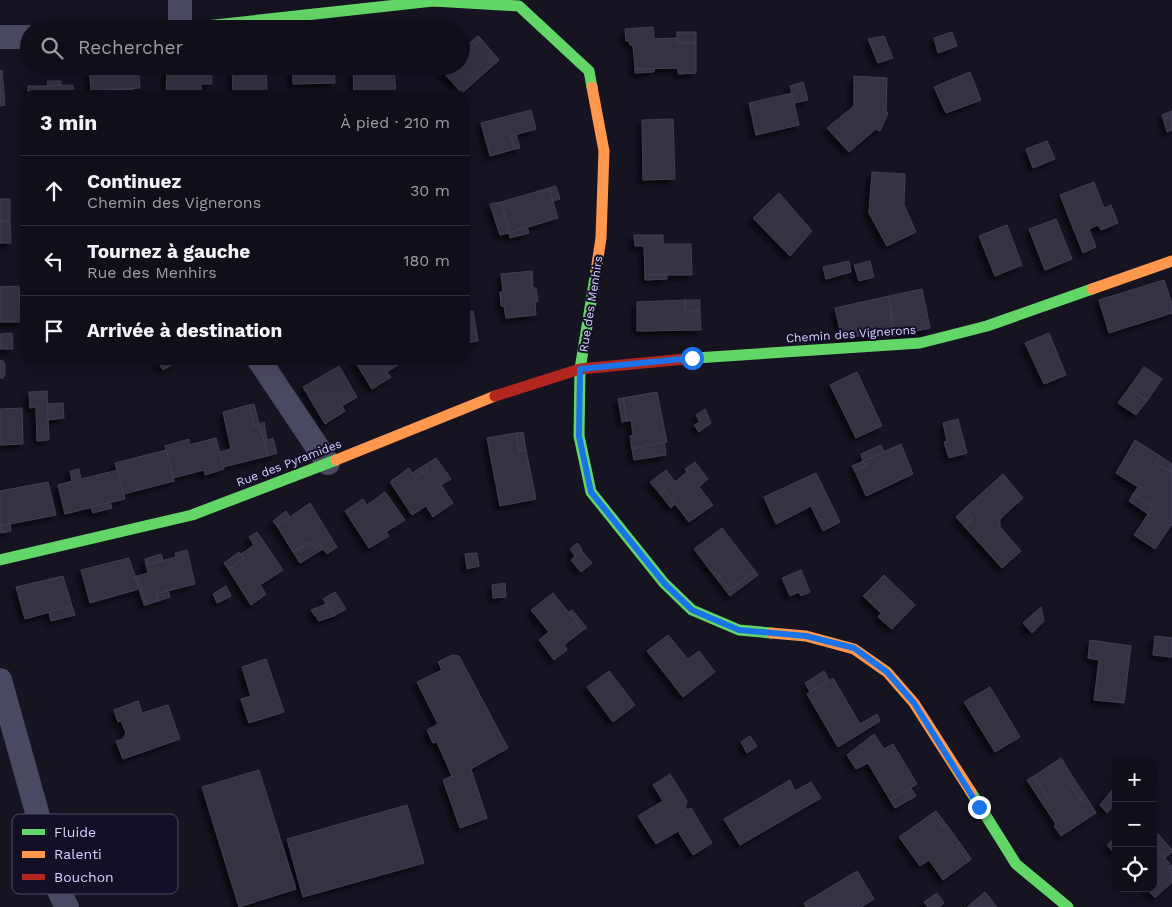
<!DOCTYPE html>
<html lang="fr">
<meta charset="utf-8">
<style>
:root{--surface:#100f19;--page:#1e1d26;--text:#f1f3f6;--muted:#9c9ca2;--line:#302f38}
body{margin:0;font-family:"Work Sans",sans-serif;background:var(--page);color:var(--text)}
.controls{position:absolute;right:15px;bottom:15px;display:grid;overflow:hidden;border-radius:10px;box-shadow:0 5px 20px #0002}
.controls button{width:45px;height:45px;display:grid;place-items:center;padding:0;border:0;border-bottom:1px solid var(--line);background:var(--surface);color:var(--text);font:25px sans-serif}
.stop{position:absolute;width:15px;height:15px;margin:-11px;border:4px solid #1a73e8;border-radius:50%;background:#fff}
.stop.end{background:#1a73e8;border-color:#fff;box-shadow:0 1px 5px #0008}
.list{margin:0;padding:0;list-style:none}
h2{display:flex;justify-content:space-between;align-items:center;height:65px;margin:0;padding:0 20px;font-size:21px}
h2 small{font-size:16px;font-weight:400;color:var(--muted)}
.list li{display:grid;grid-template-columns:32px 1fr auto;gap:15px;align-items:center;box-sizing:border-box;height:70px;padding:0 20px;border-top:1px solid var(--line)}
.list b{display:block;font-size:19px;white-space:nowrap}
.list p{margin:0;font-size:16px;white-space:nowrap;color:var(--muted)}
.list em{font-size:16px;font-style:normal;color:var(--muted)}
.icon{flex:none;width:28px;height:28px;fill:none;stroke:currentColor;stroke-width:2;stroke-linecap:round;stroke-linejoin:round}
.map{position:relative;flex:none;width:1172px;height:907px;overflow:hidden}
.search{position:absolute;background:var(--surface);box-shadow:0 5px 20px #0002;left:20px;top:20px;width:450px;height:55px;display:flex;align-items:center;gap:12px;box-sizing:border-box;padding:0 18px;border-radius:28px;color:var(--muted);font-size:19px}
.panel{position:absolute;background:var(--surface);box-shadow:0 5px 20px #0002;left:20px;top:90px;width:450px;height:275px;border-radius:15px}
.map>svg:first-child{display:block}
</style>
<div class="map">
<svg width="1172" height="907" viewBox="0 0 1172 907">
<defs>
<filter id="shadow"><feDropShadow dx="-4.5" dy="4.5" stdDeviation="2.5" flood-color="#0009"/></filter>
</defs>
<rect width="100%" height="100%" fill="#161421"/>
<g fill="#343243" stroke="#433f54" filter="url(#shadow)">
<polygon points="653,27 654,39 677,38 677,43 696,43 696,73 678,74 678,68 635,69 633,45 630,45 629,41 626,41 625,29"/>
<rect x="677" y="32" width="19" height="11"/>
<polygon points="952,32 957,46 938,53 934,38"/>
<polygon points="478,36 481,39 462,56 461,50"/>
<polygon points="884,36 893,58 878,63 868,39"/>
<polygon points="481,39 499,60 462,93 440,69 443,66 461,66 461,55"/>
<polygon points="89,66 138,66 140,88 91,91"/>
<polygon points="167,66 211,66 212,84 201,84 202,95 166,95"/>
<polygon points="232,66 266,66 267,95 233,95"/>
<polygon points="292,66 334,66 335,83 293,84"/>
<polygon points="353,66 394,66 396,95 354,95"/>
<polygon points="635,69 654,69 654,72 635,73"/>
<polygon points="2,70 5,105 0,106 0,71"/>
<polygon points="970,72 981,100 946,113 934,87"/>
<polygon points="854,76 887,78 886,111 888,113 880,131 876,129 849,152 827,128 854,106"/>
<polygon points="47,81 61,81 61,85 48,86"/>
<polygon points="803,82 808,100 794,103 790,86"/>
<polygon points="73,85 74,95 29,95 48,94 48,86"/>
<polygon points="28,86 48,86 48,94 28,95"/>
<polygon points="133,89 134,95 109,95 108,90"/>
<polygon points="792,93 799,125 756,135 749,103"/>
<polygon points="531,110 536,129 511,136 515,149 490,156 481,123"/>
<polygon points="1172,111 1172,130 1167,132 1162,115"/>
<polygon points="673,119 675,179 643,180 642,120"/>
<polygon points="516,134 520,148 515,149 511,136"/>
<polygon points="1047,141 1055,159 1033,168 1026,149"/>
<polygon points="872,172 905,174 904,205 916,232 887,246 869,213"/>
<polygon points="1094,182 1104,208 1111,205 1118,223 1101,230 1098,225 1089,229 1096,247 1083,253 1060,195"/>
<polygon points="556,186 560,199 553,201 549,188"/>
<polygon points="549,188 558,218 509,233 501,202"/>
<polygon points="779,193 812,231 790,256 753,218"/>
<rect x="0" y="199" width="10" height="22"/>
<polygon points="501,202 509,233 500,235 490,204"/>
<polygon points="1056,219 1072,259 1045,270 1029,229"/>
<polygon points="0,221 10,221 11,243 0,243"/>
<polygon points="1007,225 1022,265 995,276 979,236"/>
<polygon points="527,227 529,233 510,238 509,233"/>
<polygon points="634,235 663,235 663,244 691,244 692,275 645,275 644,246 635,246"/>
<polygon points="849,261 851,272 826,279 823,267"/>
<polygon points="870,261 874,277 859,281 854,265"/>
<polygon points="532,271 533,288 536,288 538,301 535,302 536,315 506,318 504,306 501,306 500,292 503,292 501,274"/>
<polygon points="645,275 667,275 667,279 645,280"/>
<polygon points="1164,280 1172,304 1172,313 1109,333 1099,300"/>
<polygon points="19,286 21,322 0,322 0,287"/>
<polygon points="922,289 930,328 894,336 889,296"/>
<polygon points="889,296 893,330 842,339 835,308"/>
<rect x="685" y="300" width="15" height="11"/>
<polygon points="685,300 685,311 700,311 701,330 637,331 637,302"/>
<polygon points="20,303 25,303 25,321 21,322"/>
<polygon points="473,311 478,341 465,343 465,312"/>
<polygon points="12,333 13,349 0,349 0,334"/>
<polygon points="1049,333 1066,375 1044,384 1025,343"/>
<polygon points="2,360 5,364 5,375 3,378 0,378 0,361"/>
<polygon points="157,360 173,360 175,363 163,370"/>
<polygon points="354,360 403,360 404,361 387,372 391,377 372,389"/>
<polygon points="339,366 357,397 342,406 345,411 325,424 303,387"/>
<polygon points="1144,367 1162,379 1147,401 1129,388"/>
<polygon points="857,372 882,426 856,438 830,385"/>
<polygon points="1129,388 1147,401 1136,415 1118,403"/>
<polygon points="47,391 49,440 37,441 36,407 30,408 29,392"/>
<polygon points="657,392 667,442 632,449 630,436 633,435 631,420 627,421 623,398"/>
<polygon points="623,398 627,421 622,422 618,399"/>
<polygon points="63,403 64,418 48,420 47,404"/>
<polygon points="254,404 259,424 254,425 249,405"/>
<polygon points="249,405 254,425 259,424 268,456 223,467 219,452 231,449 223,412"/>
<polygon points="22,408 23,444 0,445 0,409"/>
<polygon points="705,409 711,423 699,432 694,425 700,422 696,415"/>
<polygon points="958,419 967,453 949,458 944,442 947,441 943,423"/>
<polygon points="264,422 267,440 264,441 259,424"/>
<polygon points="523,432 526,450 519,451 516,433"/>
<polygon points="516,433 519,451 526,450 536,499 500,506 487,438"/>
<polygon points="216,438 224,469 205,475 204,470 173,478 165,446 189,439 189,445"/>
<polygon points="273,438 277,453 268,456 264,441"/>
<polygon points="1135,440 1160,456 1156,463 1172,472 1172,526 1171,525 1155,549 1134,535 1153,507 1133,494 1138,487 1116,473"/>
<polygon points="664,442 666,455 634,460 632,449"/>
<polygon points="901,444 913,474 866,496 855,471 866,466 863,461"/>
<polygon points="881,445 884,452 863,461 861,454"/>
<polygon points="166,450 174,481 124,494 115,463"/>
<polygon points="1160,456 1172,464 1172,472 1156,463"/>
<polygon points="436,458 451,479 441,485 453,503 433,517 426,506 412,515 390,482 409,468 415,478 428,469 425,465"/>
<polygon points="863,461 866,466 855,471 852,466"/>
<polygon points="695,462 708,479 699,487 713,505 689,522 664,490 660,494 650,482 666,470 675,482 687,472 685,469"/>
<polygon points="425,465 428,469 415,478 412,473"/>
<polygon points="79,469 81,479 118,470 125,499 65,514 58,485 72,481 70,471"/>
<polygon points="816,473 840,522 823,531 811,506 776,524 764,497"/>
<polygon points="1003,474 1023,498 1000,519 1000,527 1021,551 1002,568 964,526 973,519 964,509"/>
<polygon points="48,482 56,515 0,526 0,491"/>
<polygon points="664,490 675,504 671,508 660,494"/>
<polygon points="385,492 405,520 386,532 389,536 369,548 345,511 363,499 367,505"/>
<polygon points="1133,494 1153,507 1148,514 1129,501"/>
<polygon points="110,502 112,508 93,513 91,507"/>
<polygon points="310,503 337,547 327,554 320,545 315,549 310,542 293,552 277,526"/>
<polygon points="964,509 973,519 964,526 956,517"/>
<polygon points="286,511 290,517 277,526 273,521"/>
<polygon points="10,524 11,531 1,533 0,526"/>
<polygon points="722,528 755,571 730,590 716,572 713,574 694,549"/>
<polygon points="257,532 283,570 260,585 266,594 251,605 228,569 244,558 241,554 254,545 249,537"/>
<polygon points="310,542 315,549 320,545 323,549 300,563 293,552"/>
<polygon points="577,543 582,549 575,556 570,549"/>
<polygon points="187,550 195,584 156,594 158,601 146,605 138,576 148,573 146,565 176,557 175,553"/>
<polygon points="581,550 592,563 581,572 571,560"/>
<polygon points="239,552 244,558 228,569 224,563"/>
<polygon points="477,553 479,566 467,569 465,554"/>
<polygon points="161,554 163,560 146,565 145,559"/>
<polygon points="129,558 139,589 90,603 81,570"/>
<polygon points="801,570 810,592 801,596 799,592 790,596 782,578"/>
<polygon points="755,571 758,575 730,596 713,574 716,572 730,590"/>
<polygon points="884,575 915,605 892,629 878,617 881,613 863,596"/>
<polygon points="63,576 72,606 25,619 16,587"/>
<polygon points="135,576 138,576 146,605 144,605"/>
<polygon points="505,583 506,597 493,598 492,585"/>
<polygon points="226,586 231,596 217,603 213,594"/>
<polygon points="168,591 170,597 158,601 156,594"/>
<polygon points="335,592 346,609 334,616 323,599"/>
<polygon points="553,593 583,630 564,645 567,650 554,660 539,640 549,632 531,610"/>
<polygon points="326,604 334,616 319,621 311,610"/>
<polygon points="72,606 75,615 51,621 49,612"/>
<polygon points="1041,607 1044,621 1032,633 1023,623"/>
<polygon points="572,610 587,628 583,630 569,612"/>
<polygon points="668,635 688,659 699,651 715,672 683,697 647,651"/>
<polygon points="1155,636 1172,638 1172,657 1153,655"/>
<polygon points="1090,640 1131,646 1124,703 1094,700 1099,660 1088,658"/>
<polygon points="452,655 459,656 508,748 471,769 487,818 460,828 443,780 452,776 437,742 433,743 427,730 438,724 417,682 442,670 438,662"/>
<polygon points="266,659 284,712 249,723 241,699 251,696 242,667"/>
<polygon points="609,671 635,705 613,722 587,687"/>
<polygon points="824,671 829,680 810,692 805,683"/>
<polygon points="833,678 860,724 877,714 880,721 838,747 807,694"/>
<polygon points="990,687 1020,737 995,752 964,702"/>
<polygon points="138,701 142,713 168,705 180,739 123,759 116,741 123,739 126,733 121,721 118,722 114,710"/>
<polygon points="874,734 884,749 893,744 917,784 890,800 868,763 856,769 847,755"/>
<polygon points="750,736 757,746 747,753 741,742"/>
<polygon points="1061,758 1076,782 1071,785 1083,803 1088,800 1096,813 1061,836 1054,826 1056,824 1042,803 1048,798 1034,776"/>
<polygon points="259,770 296,889 239,907 202,787"/>
<polygon points="670,774 687,801 685,807 687,810 691,808 712,843 693,855 678,831 656,844 638,816 663,801 653,785"/>
<polygon points="1034,776 1048,798 1042,803 1027,780"/>
<polygon points="790,780 795,791 811,782 821,798 740,845 724,819"/>
<polygon points="1076,782 1088,800 1083,803 1071,785"/>
<polygon points="911,788 916,796 895,808 890,800"/>
<polygon points="1113,789 1116,792 1116,802 1107,813 1100,805"/>
<polygon points="407,805 424,863 303,897 287,839"/>
<polygon points="936,811 946,824 943,827 933,813"/>
<polygon points="933,813 943,827 946,824 960,843 957,845 969,861 943,880 929,860 920,866 899,837"/>
<polygon points="1158,834 1172,850 1172,852 1165,858 1153,845 1153,838"/>
<polygon points="1116,837 1116,855 1107,845"/>
<polygon points="960,843 971,859 969,861 957,845"/>
<polygon points="1153,845 1172,866 1172,882 1155,898 1146,888 1153,888"/>
<polygon points="857,871 874,899 861,907 806,907 804,903"/>
<polygon points="985,892 997,907 967,907"/>
<polygon points="937,893 944,903 939,907 928,907 924,902"/>
</g>
<g fill="none" stroke-linecap="round" stroke-linejoin="round">
<g stroke="#4a4962" stroke-width="24">
<polyline points="180,0 180,29"/>
<polyline points="0,37 29,37"/>
<polyline points="259,360 328,463"/>
<polyline points="0,680 59,891 67,907"/>
</g>
<g stroke="#63d668" stroke-width="11">
<polyline points="178,29 433,1 519,6 589,71 592,87"/>
<polyline points="596,271 580,369 579,436 591,492 664,583 692,610 739,630 771,633"/>
<polyline points="696,358 920,343 987,326 1092,289"/>
<polyline points="0,560 192,515 336,460"/>
<polyline points="971,792 1016,864 1068,907"/>
</g>
<g stroke="#ff974d" stroke-width="11">
<polyline points="592,87 604,151 601,238 596,271"/>
<polyline points="1092,289 1172,261"/>
<polyline points="336,460 495,396"/>
<polyline points="771,633 806,636 854,649 887,672 914,703 971,792"/>
</g>
<polyline stroke="#b3261e" stroke-width="11" points="495,396 580,369 696,358"/>
</g>
<g fill="none" stroke-linecap="round" stroke-linejoin="round">
<polyline stroke="#1a73e8" stroke-width="6" points="692,358 580,369 579,436 591,492 664,583 692,610 739,630 806,636 854,648 887,672 914,703 979,807"/>
</g>
<g text-anchor="middle" dominant-baseline="central" stroke-width="4" stroke-linejoin="round" paint-order="stroke">
<g font-size="12" fill="#d9d4ff" stroke="#130f26">
<text transform="translate(591 304) rotate(-81)">Rue des Menhirs</text>
<text transform="translate(851 334) rotate(-4)">Chemin des Vignerons</text>
<text transform="translate(289 463) rotate(-21)">Rue des Pyramides</text>
</g>
</g>
<rect x="12" y="814" width="166" height="80" rx="8" fill="#130f26" stroke="#4e4a67" stroke-width="1"/>
<rect x="22" y="829" width="23" height="6" fill="#63d668"/>
<rect x="22" y="851" width="23" height="7" fill="#ff974d"/>
<rect x="22" y="874" width="23" height="6" fill="#b3261e"/>
<g font-size="14" fill="#d9d4ff">
<text x="54" y="837">Fluide</text>
<text x="54" y="859">Ralenti</text>
<text x="54" y="882">Bouchon</text>
</g>
</svg>
<div class="controls">
<button>+</button>
<button>−</button>
<button><svg class="icon" aria-label="locate" viewBox="0 0 24 24"><circle cx="12" cy="12" r="6"/><path d="M12 2v4M12 18v4M2 12h4M18 12h4"/></svg></button>
</div>
<div class="stop" style="left:692px;top:358px"></div>
<div class="stop end" style="left:979px;top:807px"></div>
<div class="search"><svg class="icon" aria-label="search" viewBox="0 0 24 24"><circle cx="10" cy="10" r="6"/><path d="M15 15l6 6"/></svg>Rechercher</div>
<section class="panel">
<h2>3 min<small>À pied · 210 m</small></h2>
<ul class="list">
<li><svg class="icon" aria-label="ahead" viewBox="0 0 24 24"><path d="M12 20V5M6 11l6-6 6 6"/></svg><div><b>Continuez</b><p>Chemin des Vignerons</p></div><em>30 m</em></li>
<li><svg class="icon" aria-label="left" viewBox="0 0 24 24"><path d="M17 20v-9H6M10 6l-5 5 5 5"/></svg><div><b>Tournez à gauche</b><p>Rue des Menhirs</p></div><em>180 m</em></li>
<li><svg class="icon" aria-label="arrive" viewBox="0 0 24 24"><path d="M6 21V4h12l-3 4 3 4H6"/></svg><div><b>Arrivée à destination</b></div></li>
</ul>
</section>
</div>
